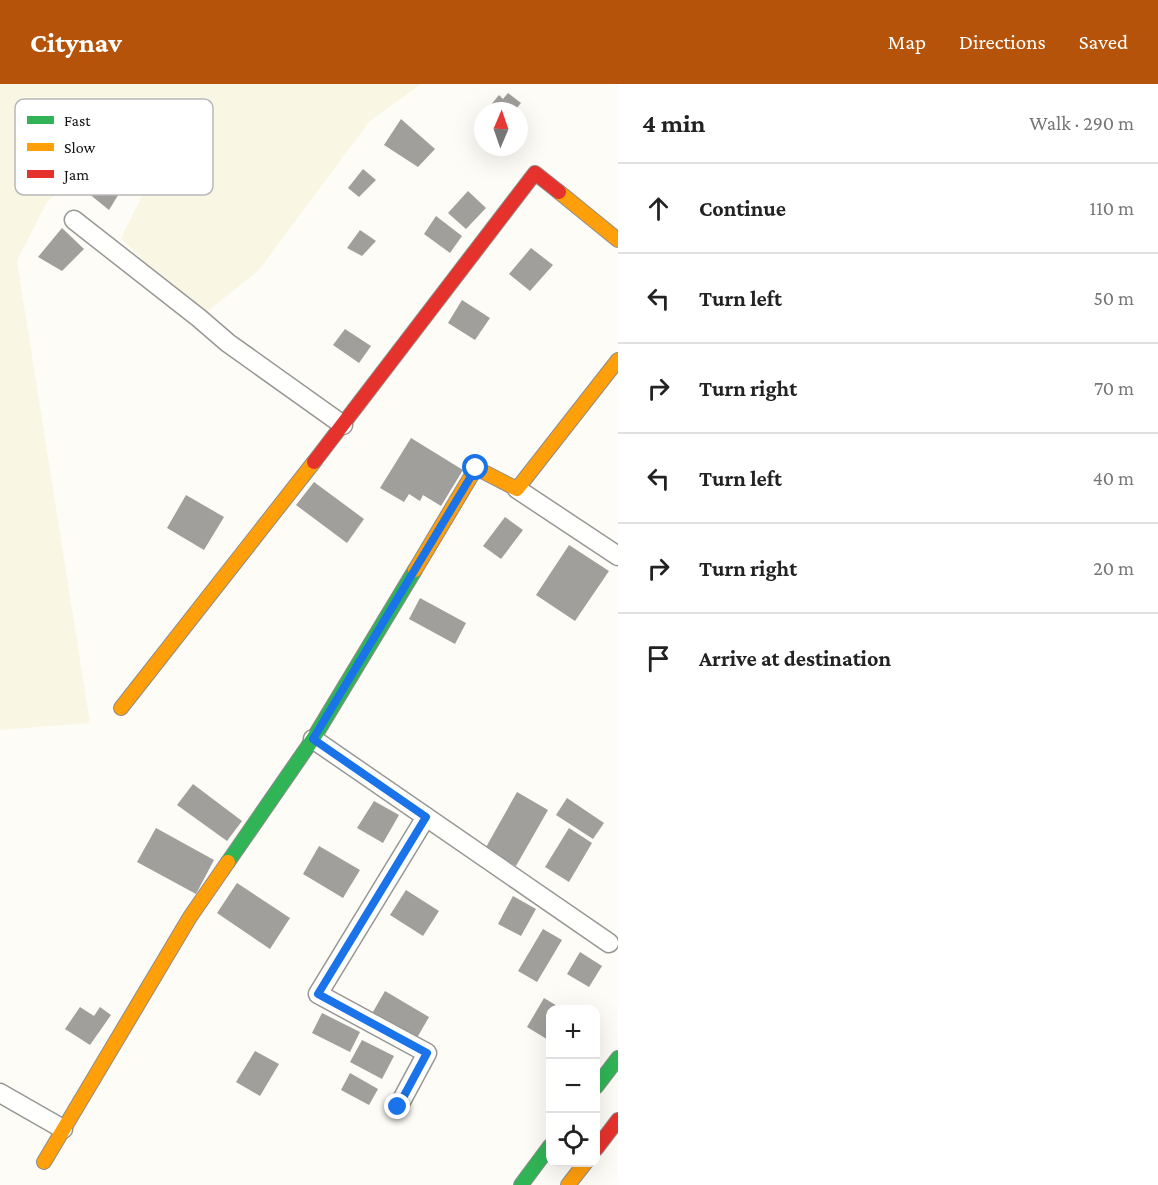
<!DOCTYPE html>
<meta charset="utf-8">
<style>
:root{--surface:#fff;--page:#f6f6f6;--text:#222;--muted:#767676;--line:#e0e0e0;--accent:#b45309}
body{margin:0;font-family:"Crimson Pro",serif;background:var(--page);color:var(--text)}
.controls{position:absolute;right:18px;bottom:18px;display:grid;overflow:hidden;border-radius:12px;box-shadow:0 6px 24px #0002}
.controls button{width:54px;height:54px;display:grid;place-items:center;padding:0;border:0;border-bottom:2px solid var(--line);background:var(--surface);color:var(--text);font:30px sans-serif}
.compass{position:absolute;left:474px;top:18px;width:54px;height:54px;border-radius:50%;background:var(--surface);box-shadow:0 6px 24px #0002;rotate:2deg}
.stop{position:absolute;width:18px;height:18px;margin:-14px;border:4px solid #1a73e8;border-radius:50%;background:#fff}
.stop.end{background:#1a73e8;border-color:#fff;box-shadow:0 2px 6px #0008}
.list{margin:0;padding:0;list-style:none}
h2{display:flex;justify-content:space-between;align-items:center;height:78px;margin:0;padding:0 24px;font-size:26px}
h2 small{font-size:20px;font-weight:400;color:var(--muted)}
.list li{display:grid;grid-template-columns:39px 1fr auto;gap:18px;align-items:center;box-sizing:border-box;height:90px;padding:0 24px;border-top:2px solid var(--line)}
.list b{display:block;font-size:22px;white-space:nowrap}
.list em{font-size:20px;font-style:normal;color:var(--muted)}
.icon{flex:none;width:33px;height:33px;fill:none;stroke:currentColor;stroke-width:2;stroke-linecap:round;stroke-linejoin:round}
.map{position:relative;flex:none;width:618px;height:1101px;overflow:hidden}
header{display:flex;align-items:center;gap:36px;box-sizing:border-box;height:84px;padding:0 30px;background:var(--accent);color:#fff}
header strong{font-size:28px}
nav{display:flex;gap:33px;margin-inline-start:auto;font-size:21px}
main{display:flex}
aside{flex:1;background:var(--surface)}
.map>svg:first-child{display:block}
</style>
<header>
<strong>Citynav</strong>
<nav><a>Map</a><a>Directions</a><a>Saved</a></nav>
</header>
<main>
<div class="map">
<svg width="618" height="1101" viewBox="0 0 618 1101">
<rect width="100%" height="100%" fill="#fdfcf7"/>
<polygon fill="#f9f7e4" points="0,0 421,0 369,38 259,186 199,234 121,154 153,90 134,37 47,118 17,177 90,639 0,646"/>
<g fill="#a19f9c">
<polygon points="508,9 521,19 516,25 519,27 486,27 499,11 503,15"/>
<polygon points="401,35 435,65 418,83 384,61"/>
<polygon points="111,69 134,85 109,126 88,109"/>
<polygon points="363,85 376,96 359,113 348,104"/>
<polygon points="468,107 486,124 466,145 448,129"/>
<polygon points="436,132 462,152 450,169 424,150"/>
<polygon points="62,144 84,165 62,187 38,173"/>
<polygon points="360,146 376,157 362,172 347,164"/>
<polygon points="531,164 553,181 530,207 509,190"/>
<polygon points="462,216 490,234 475,256 448,239"/>
<polygon points="345,245 371,262 359,279 333,261"/>
<polygon points="411,354 463,386 441,422 423,411 420,417 409,410 404,418 380,404"/>
<polygon points="314,398 364,435 347,459 296,421"/>
<polygon points="186,411 224,433 204,466 167,444"/>
<polygon points="505,433 523,446 501,475 483,462"/>
<polygon points="569,461 609,487 575,537 536,511"/>
<polygon points="420,514 466,539 455,560 409,535"/>
<polygon points="193,700 242,737 227,757 177,721"/>
<polygon points="517,708 548,726 516,782 485,765"/>
<polygon points="567,714 604,739 593,755 556,731"/>
<polygon points="374,717 399,731 383,759 357,744"/>
<polygon points="156,744 214,776 196,810 137,778"/>
<polygon points="569,744 592,759 569,798 545,783"/>
<polygon points="319,762 360,786 343,814 303,790"/>
<polygon points="237,799 290,834 270,865 217,829"/>
<polygon points="406,806 439,827 423,852 390,831"/>
<polygon points="513,812 536,825 521,852 498,840"/>
<polygon points="543,845 562,856 537,898 518,887"/>
<polygon points="580,868 602,882 589,903 567,890"/>
<polygon points="385,907 429,933 414,959 370,933"/>
<polygon points="544,914 564,926 550,926 550,957 527,943"/>
<polygon points="80,923 94,932 100,923 111,931 90,961 65,945"/>
<polygon points="322,929 360,948 350,968 312,949"/>
<polygon points="362,956 394,972 382,995 350,978"/>
<polygon points="255,967 279,980 260,1012 236,998"/>
<polygon points="350,989 378,1005 369,1021 341,1006"/>
</g>
<g fill="none" stroke-linecap="round" stroke-linejoin="round">
<defs>
<g id="street">
<polyline points="74,136 199,234 228,259 343,341"/>
<polyline points="517,405 618,472"/>
<polyline points="313,655 609,859"/>
<polyline points="0,1009 63,1045"/>
<polyline points="398,1023 427,969 318,910 426,733"/>
</g>
<g id="fast">
<polyline points="228,778 313,655 415,486"/>
<polyline points="596,1003 618,974"/>
<polyline points="521,1101 550,1062"/>
</g>
<g id="slow">
<polyline points="559,108 618,156"/>
<polyline points="415,486 476,384 517,405 618,276"/>
<polyline points="121,624 314,378"/>
<polyline points="44,1078 190,833 228,778"/>
<polyline points="568,1101 586,1078"/>
</g>
<g id="jam">
<polyline points="314,378 535,89 559,108"/>
<polyline points="596,1065 618,1036"/>
</g>
</defs>
<use href="#street" stroke="#979795" stroke-width="21"/>
<use href="#fast" stroke="#8e8d8b" stroke-width="16"/>
<use href="#slow" stroke="#8e8d8b" stroke-width="16"/>
<use href="#jam" stroke="#8e8d8b" stroke-width="16"/>
<use href="#street" stroke="#fffffe" stroke-width="18"/>
<use href="#fast" stroke="#30b455" stroke-width="14"/>
<use href="#slow" stroke="#ff9f0a" stroke-width="14"/>
<use href="#jam" stroke="#e5322d" stroke-width="14"/>
</g>
<g fill="none" stroke-linecap="round" stroke-linejoin="round">
<polyline stroke="#1a73e8" stroke-width="8" points="398,1023 427,969 318,910 426,733 313,655 476,384"/>
</g>
<rect x="15" y="15" width="198" height="96" rx="9" fill="#fff" stroke="#b8b8b8" stroke-width="1.5"/>
<rect x="27" y="32" width="27" height="8" fill="#30b455"/>
<rect x="27" y="59" width="27" height="8" fill="#ff9f0a"/>
<rect x="27" y="86" width="27" height="8" fill="#e5322d"/>
<g font-size="16" fill="#111">
<text x="64" y="42">Fast</text>
<text x="64" y="69">Slow</text>
<text x="64" y="96">Jam</text>
</g>
</svg>
<div class="controls">
<button>+</button>
<button>−</button>
<button><svg class="icon" aria-label="locate" viewBox="0 0 24 24"><circle cx="12" cy="12" r="6"/><path d="M12 2v4M12 18v4M2 12h4M18 12h4"/></svg></button>
</div>
<svg class="compass" viewBox="-18 -18 36 36"><path d="M0-13l5 13h-10z" fill="#e53935"/><path d="M0 13l5-13h-10z" fill="#767676"/></svg>
<div class="stop" style="left:476px;top:384px"></div>
<div class="stop end" style="left:398px;top:1023px"></div>
</div>
<aside>
<h2>4 min<small>Walk · 290 m</small></h2>
<ul class="list">
<li><svg class="icon" aria-label="ahead" viewBox="0 0 24 24"><path d="M12 20V5M6 11l6-6 6 6"/></svg><div><b>Continue</b></div><em>110 m</em></li>
<li><svg class="icon" aria-label="left" viewBox="0 0 24 24"><path d="M17 20v-9H6M10 6l-5 5 5 5"/></svg><div><b>Turn left</b></div><em>50 m</em></li>
<li><svg class="icon" aria-label="right" viewBox="0 0 24 24"><path d="M7 20v-9h11M14 6l5 5-5 5"/></svg><div><b>Turn right</b></div><em>70 m</em></li>
<li><svg class="icon" aria-label="left" viewBox="0 0 24 24"><path d="M17 20v-9H6M10 6l-5 5 5 5"/></svg><div><b>Turn left</b></div><em>40 m</em></li>
<li><svg class="icon" aria-label="right" viewBox="0 0 24 24"><path d="M7 20v-9h11M14 6l5 5-5 5"/></svg><div><b>Turn right</b></div><em>20 m</em></li>
<li><svg class="icon" aria-label="arrive" viewBox="0 0 24 24"><path d="M6 21V4h12l-3 4 3 4H6"/></svg><div><b>Arrive at destination</b></div></li>
</ul>
</aside>
</main>
